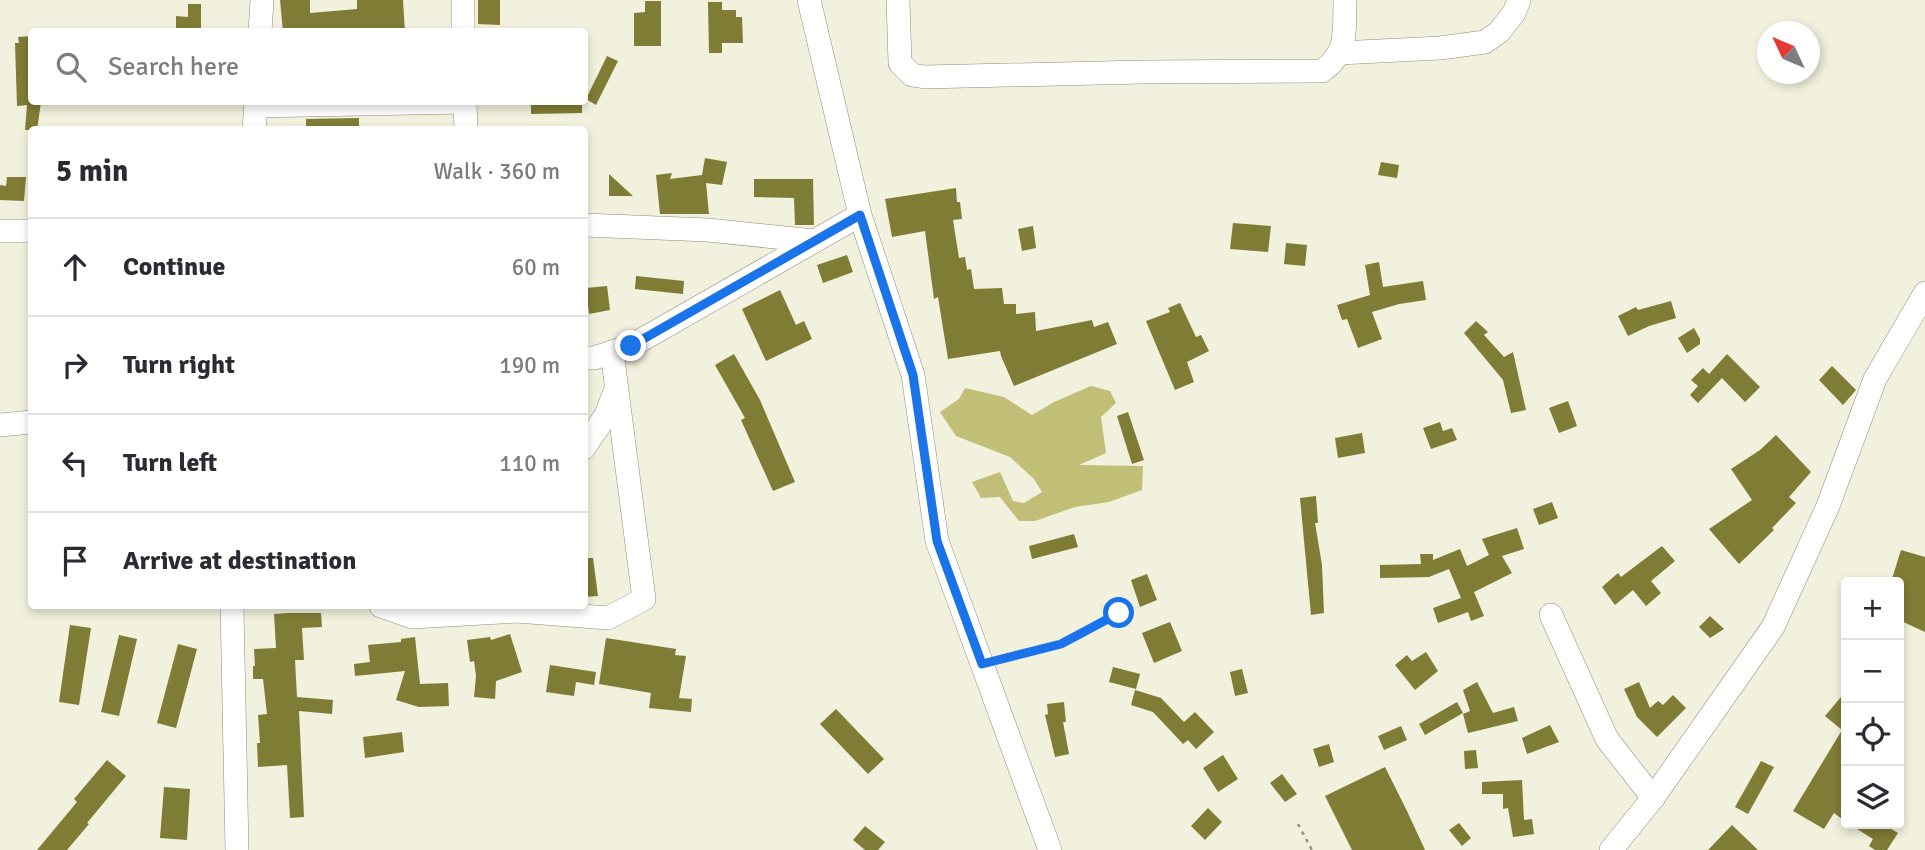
<!DOCTYPE html>
<meta charset="utf-8">
<style>
:root{--surface:#fff;--page:#f2f2f3;--text:#2b2b33;--muted:#7c7c81;--line:#e1e1e2}
body{margin:0;font-family:Signika,sans-serif;background:var(--page);color:var(--text)}
.controls{position:absolute;right:21px;bottom:21px;display:grid;overflow:hidden;border-radius:7px;box-shadow:0 4px 10px #0003}
.controls button{width:63px;height:63px;display:grid;place-items:center;padding:0;border:0;border-bottom:2px solid var(--line);background:var(--surface);color:var(--text);font:35px sans-serif}
.compass{position:absolute;left:1757px;top:21px;width:63px;height:63px;border-radius:50%;background:var(--surface);box-shadow:0 4px 10px #0003;rotate:314deg}
.stop{position:absolute;width:21px;height:21px;margin:-16px;border:5px solid #1a73e8;border-radius:50%;background:#fff}
.stop.end{background:#1a73e8;border-color:#fff;box-shadow:0 2px 7px #0008}
.list{margin:0;padding:0;list-style:none}
h2{display:flex;justify-content:space-between;align-items:center;height:91px;margin:0;padding:0 28px;font-size:30px}
h2 small{font-size:23px;font-weight:400;color:var(--muted)}
.list li{display:grid;grid-template-columns:46px 1fr auto;gap:21px;align-items:center;box-sizing:border-box;height:98px;padding:0 28px;border-top:2px solid var(--line)}
.list b{display:block;font-size:26px;white-space:nowrap}
.list em{font-size:23px;font-style:normal;color:var(--muted)}
.icon{flex:none;width:38px;height:38px;fill:none;stroke:currentColor;stroke-width:2;stroke-linecap:round;stroke-linejoin:round}
.map{position:relative;flex:none;width:1925px;height:850px;overflow:hidden}
.search{position:absolute;background:var(--surface);box-shadow:0 4px 10px #0003;left:28px;top:28px;width:560px;height:77px;display:flex;align-items:center;gap:18px;box-sizing:border-box;padding:0 24px;border-radius:7px;color:var(--muted);font-size:26px}
.panel{position:absolute;background:var(--surface);box-shadow:0 4px 10px #0003;left:28px;top:126px;width:560px;height:483px;border-radius:7px}
.map>svg:first-child{display:block}
</style>
<div class="map">
<svg width="1925" height="850" viewBox="0 0 1925 850">
<rect width="100%" height="100%" fill="#f1f1dd"/>
<polygon fill="#c0be77" points="1091,386 1110,391 1116,403 1101,417 1106,453 1079,465 1143,466 1142,490 1109,502 1075,507 1035,521 1019,521 1000,497 981,498 972,482 1000,472 1013,501 1024,503 1042,492 1034,479 1010,457 956,436 940,412 959,399 965,388 1004,397 1032,415 1054,402"/>
<g fill="#7f7c35">
<polygon points="280,0 310,0 310,13 357,9 357,0 403,0 405,32 283,32"/>
<polygon points="478,0 500,0 500,25 478,24"/>
<polygon points="645,1 661,1 661,46 634,46 634,13 645,12"/>
<polygon points="708,2 722,2 722,10 736,10 736,17 742,17 743,43 722,43 722,53 709,53"/>
<polygon points="188,4 201,4 201,32 176,32 176,16 188,17"/>
<polygon points="32,36 32,102 41,102 37,130 25,130 27,105 17,106 15,43 19,43 18,37"/>
<polygon points="607,56 618,61 596,105 586,99"/>
<polygon points="531,102 582,102 582,113 531,114"/>
<polygon points="359,118 359,130 306,130 306,119"/>
<polygon points="705,158 727,162 722,185 706,183 709,214 660,214 656,175 672,173 670,179 702,175"/>
<polygon points="1381,162 1399,165 1397,178 1378,175"/>
<polygon points="609,174 633,196 609,196"/>
<polygon points="7,177 26,177 24,201 0,200 0,185 6,186"/>
<polygon points="754,179 813,179 814,225 795,225 794,198 754,197"/>
<polygon points="956,188 957,202 960,202 962,219 953,220 959,258 965,257 967,270 971,269 974,289 1002,288 1004,304 1016,304 1016,314 1035,312 1036,331 1092,320 1094,327 1108,322 1117,344 1014,386 1001,356 1000,351 948,359 938,297 934,299 925,231 892,237 885,199"/>
<polygon points="1233,223 1271,226 1268,252 1230,249"/>
<polygon points="1033,226 1036,248 1022,251 1018,229"/>
<polygon points="1286,243 1307,245 1305,266 1284,264"/>
<polygon points="847,255 853,272 823,283 817,265"/>
<polygon points="1379,262 1383,287 1423,281 1426,300 1399,304 1372,312 1382,339 1358,348 1347,319 1342,320 1337,305 1370,295 1365,265"/>
<polygon points="636,276 684,281 683,294 635,289"/>
<polygon points="607,286 610,310 589,314 586,288"/>
<polygon points="780,290 796,325 804,321 812,339 766,361 742,309"/>
<polygon points="1671,301 1676,318 1649,326 1628,336 1618,316 1636,307 1638,310"/>
<polygon points="1180,303 1196,337 1201,335 1209,351 1187,362 1194,382 1175,390 1146,321 1170,312 1168,308"/>
<polygon points="1476,321 1488,332 1484,335 1504,357 1513,352 1526,410 1511,413 1503,380 1464,333"/>
<polygon points="1694,328 1700,339 1700,344 1687,353 1678,338"/>
<polygon points="734,354 760,400 795,482 773,491 741,420 745,418 715,365"/>
<polygon points="1727,354 1760,387 1745,402 1722,378 1698,403 1690,395 1698,386 1691,380 1703,368 1709,374"/>
<polygon points="1832,366 1856,390 1843,405 1819,380"/>
<polygon points="1568,401 1577,426 1559,433 1549,408"/>
<polygon points="1128,412 1144,460 1132,464 1117,416"/>
<polygon points="1440,422 1443,431 1452,428 1457,440 1431,449 1423,428"/>
<polygon points="1362,433 1365,453 1338,458 1335,438"/>
<polygon points="1776,435 1811,472 1789,497 1796,503 1772,528 1774,530 1739,564 1709,529 1752,500 1731,469 1760,450"/>
<polygon points="1316,496 1318,523 1315,523 1322,565 1324,613 1311,615 1300,498"/>
<polygon points="1552,502 1558,518 1539,525 1533,509"/>
<polygon points="1517,528 1524,549 1502,556 1512,573 1474,592 1484,616 1471,621 1468,612 1438,623 1433,608 1461,598 1449,569 1429,577 1380,578 1380,565 1421,564 1420,554 1433,554 1433,560 1460,549 1467,566 1489,555 1482,539"/>
<polygon points="1074,534 1078,547 1032,559 1029,546"/>
<polygon points="1662,546 1675,561 1651,581 1661,593 1646,606 1633,590 1615,605 1602,587 1618,573 1621,577"/>
<polygon points="1901,550 1925,557 1925,632 1899,620 1899,582 1891,582"/>
<polygon points="584,558 593,558 598,596 584,597"/>
<polygon points="1147,574 1157,600 1140,607 1131,580"/>
<polygon points="288,613 321,613 322,627 302,628 304,660 295,660 297,697 333,700 332,714 299,711 304,817 290,818 287,765 258,767 257,743 260,743 258,715 267,714 263,679 253,679 253,666 255,666 254,649 276,648 274,614"/>
<polygon points="1710,616 1724,629 1710,638 1699,627"/>
<polygon points="1170,622 1182,651 1154,663 1142,633"/>
<polygon points="70,625 91,628 79,705 59,702"/>
<polygon points="510,634 522,672 496,681 495,699 474,697 476,676 474,661 470,662 467,640 490,637 491,640"/>
<polygon points="119,635 137,639 119,716 101,712"/>
<polygon points="415,637 420,684 448,683 449,706 419,707 396,700 405,671 355,676 354,664 370,662 368,645 401,642 401,639"/>
<polygon points="606,638 676,649 675,655 686,656 679,698 692,699 691,712 649,708 651,693 599,684"/>
<polygon points="178,644 197,649 176,728 157,723"/>
<polygon points="1426,652 1438,671 1415,690 1395,665 1407,655 1412,661"/>
<polygon points="550,665 596,672 594,685 576,682 574,696 546,692"/>
<polygon points="1113,667 1140,674 1136,689 1109,682"/>
<polygon points="1242,669 1248,693 1235,696 1230,672"/>
<polygon points="1477,682 1493,713 1514,707 1518,721 1468,733 1463,714 1470,711 1463,690"/>
<polygon points="1639,682 1650,708 1658,701 1663,705 1673,695 1686,708 1657,737 1637,717 1624,689"/>
<polygon points="1135,690 1161,698 1184,722 1195,712 1214,732 1196,749 1188,740 1183,744 1153,712 1131,705"/>
<polygon points="1846,691 1846,822 1834,813 1824,829 1793,811 1842,730 1825,716"/>
<polygon points="1064,702 1066,722 1063,722 1069,754 1055,757 1045,715 1048,714 1047,704"/>
<polygon points="1457,702 1463,713 1425,735 1419,724"/>
<polygon points="836,709 884,759 868,774 820,724"/>
<polygon points="1550,725 1559,742 1527,754 1522,738"/>
<polygon points="1401,726 1407,740 1384,750 1378,736"/>
<polygon points="402,732 404,752 365,758 363,737"/>
<polygon points="1329,744 1334,762 1319,767 1313,749"/>
<polygon points="1476,750 1478,768 1465,769 1464,751"/>
<polygon points="1223,755 1238,779 1218,792 1203,768"/>
<polygon points="107,760 126,776 87,823 89,824 67,850 37,850 77,802 74,799"/>
<polygon points="1761,761 1774,767 1748,814 1735,807"/>
<polygon points="1385,767 1407,811 1425,850 1352,850 1325,796"/>
<polygon points="1282,774 1297,794 1285,802 1270,783"/>
<polygon points="1522,780 1524,820 1532,819 1534,834 1513,837 1508,808 1503,809 1503,794 1482,794 1482,782"/>
<polygon points="164,787 190,789 187,840 160,838"/>
<polygon points="1208,808 1222,822 1205,840 1191,826"/>
<polygon points="1459,823 1471,838 1462,846 1449,830"/>
<polygon points="1849,824 1883,824 1898,833 1887,850 1875,850 1869,846 1873,839"/>
<polygon points="1732,825 1758,850 1708,850"/>
<polygon points="865,826 885,842 878,850 865,850 853,840"/>
</g>
<g fill="none" stroke-linecap="round" stroke-linejoin="round">
<defs>
<g id="minor">
<polyline points="463,0 463,32"/>
<polyline points="809,0 860,215 913,375 937,541 1050,850"/>
<path d="M 898,0 L 900,63 L 912,75 L 925,77 L 1142,72 L 1322,71 C 1349,52 1344,30 1345,0"/>
<polyline points="260,32 262,0"/>
<polyline points="1339,53 1440,48 1485,42 1499,32 1514,13 1519,0"/>
<polyline points="255,106 465,102 466,130"/>
<polyline points="254,130 256,102"/>
<polyline points="584,225 708,230 814,241"/>
<polyline points="0,231 32,231"/>
<polyline points="584,358 594,358 631,346 860,215"/>
<polyline points="0,425 32,422"/>
<polyline points="584,448 606,415 616,389"/>
<polyline points="232,606 237,850"/>
<polyline points="381,606 412,617 517,611 608,618 644,599 612,352"/>
<polyline points="1551,615 1607,739 1653,798"/>
<polyline points="1611,850 1653,798 1773,627 1828,506 1875,379 1925,293"/>
</g>
</defs>
<use href="#minor" stroke="#8e8e7b" stroke-width="24"/>
<g stroke="#929284" stroke-width="2.5" stroke-dasharray="3.5 5" stroke-linecap="butt">
<polyline points="1002,659 1061,644 1119,613"/>
<polyline points="1298,824 1312,850"/>
</g>
<use href="#minor" stroke="#fff" stroke-width="23"/>
</g>
<g fill="none" stroke-linecap="round" stroke-linejoin="round">
<polyline stroke="#1a73e8" stroke-width="9" points="631,346 860,215 913,375 937,541 982,664 1061,644 1119,613"/>
</g>
</svg>
<div class="controls">
<button>+</button>
<button>−</button>
<button><svg class="icon" aria-label="locate" viewBox="0 0 24 24"><circle cx="12" cy="12" r="6"/><path d="M12 2v4M12 18v4M2 12h4M18 12h4"/></svg></button>
<button><svg class="icon" aria-label="layers" viewBox="0 0 24 24"><path d="M12 4l9 5-9 5-9-5zM3 14l9 5 9-5"/></svg></button>
</div>
<svg class="compass" viewBox="-18 -18 36 36"><path d="M0-13l5 13h-10z" fill="#e53935"/><path d="M0 13l5-13h-10z" fill="#7c7c81"/></svg>
<div class="stop" style="left:1119px;top:613px"></div>
<div class="stop end" style="left:631px;top:346px"></div>
<div class="search"><svg class="icon" aria-label="search" viewBox="0 0 24 24"><circle cx="10" cy="10" r="6"/><path d="M15 15l6 6"/></svg>Search here</div>
<section class="panel">
<h2>5 min<small>Walk · 360 m</small></h2>
<ul class="list">
<li><svg class="icon" aria-label="ahead" viewBox="0 0 24 24"><path d="M12 20V5M6 11l6-6 6 6"/></svg><div><b>Continue</b></div><em>60 m</em></li>
<li><svg class="icon" aria-label="right" viewBox="0 0 24 24"><path d="M7 20v-9h11M14 6l5 5-5 5"/></svg><div><b>Turn right</b></div><em>190 m</em></li>
<li><svg class="icon" aria-label="left" viewBox="0 0 24 24"><path d="M17 20v-9H6M10 6l-5 5 5 5"/></svg><div><b>Turn left</b></div><em>110 m</em></li>
<li><svg class="icon" aria-label="arrive" viewBox="0 0 24 24"><path d="M6 21V4h12l-3 4 3 4H6"/></svg><div><b>Arrive at destination</b></div></li>
</ul>
</section>
</div>
